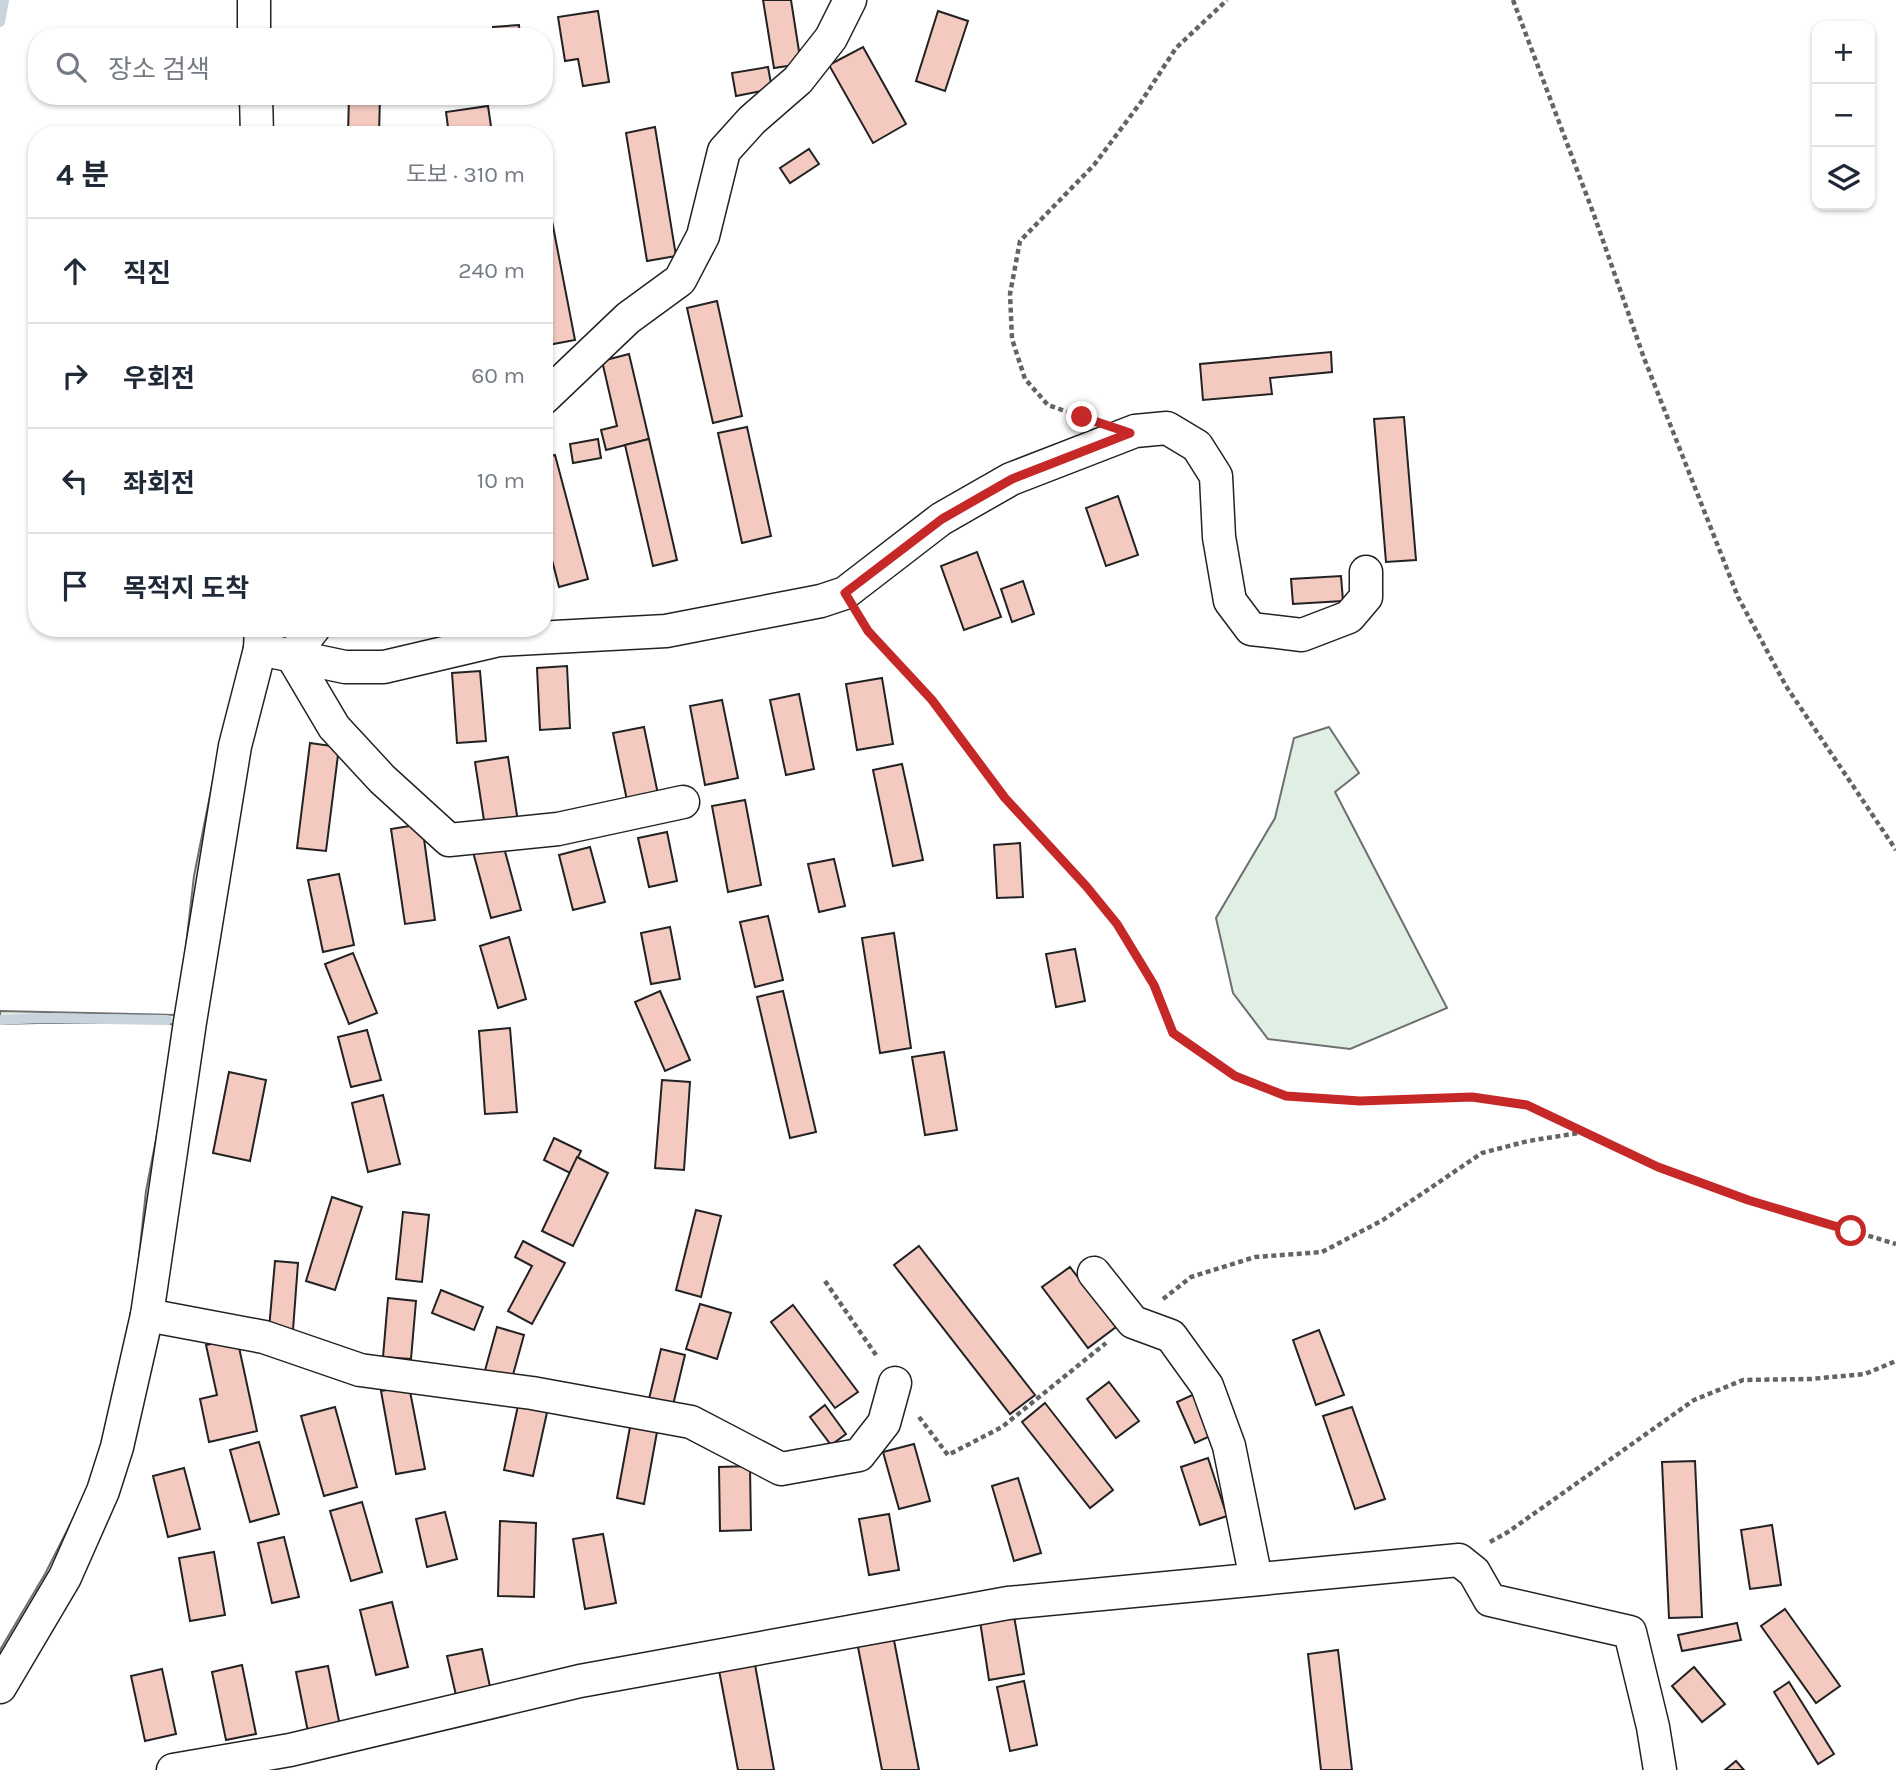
<!DOCTYPE html>
<html lang="ko">
<meta charset="utf-8">
<style>
:root{--surface:#fff;--page:#f6f6f7;--text:#1f2937;--muted:#747a83;--line:#e0e1e3}
body{margin:0;font-family:Karla,"Noto Sans KR",sans-serif;background:var(--page);color:var(--text)}
.controls{position:absolute;right:21px;top:21px;display:grid;overflow:hidden;border-radius:14px;box-shadow:0 2px 5px #0004}
.controls button{width:63px;height:63px;display:grid;place-items:center;padding:0;border:0;border-bottom:2px solid var(--line);background:var(--surface);color:var(--text);font:35px sans-serif}
.stop{position:absolute;width:21px;height:21px;margin:-16px;border:5px solid #c62828;border-radius:50%;background:#fff}
.stop.end{background:#c62828;border-color:#fff;box-shadow:0 2px 7px #0008}
.list{margin:0;padding:0;list-style:none}
h2{display:flex;justify-content:space-between;align-items:center;height:91px;margin:0;padding:0 28px;font-size:30px}
h2 small{font-size:23px;font-weight:400;color:var(--muted)}
.list li{display:grid;grid-template-columns:46px 1fr auto;gap:21px;align-items:center;box-sizing:border-box;height:105px;padding:0 28px;border-top:2px solid var(--line)}
.list b{display:block;font-size:26px;white-space:nowrap}
.list em{font-size:23px;font-style:normal;color:var(--muted)}
.icon{flex:none;width:38px;height:38px;fill:none;stroke:currentColor;stroke-width:2;stroke-linecap:round;stroke-linejoin:round}
.map{position:relative;flex:none;width:1896px;height:1770px;overflow:hidden}
.search{position:absolute;background:var(--surface);box-shadow:0 2px 5px #0004;left:28px;top:28px;width:525px;height:77px;display:flex;align-items:center;gap:18px;box-sizing:border-box;padding:0 24px;border-radius:28px;color:var(--muted);font-size:26px}
.panel{position:absolute;background:var(--surface);box-shadow:0 2px 5px #0004;left:28px;top:126px;width:525px;height:511px;border-radius:28px}
.map>svg:first-child{display:block}
</style>
<div class="map">
<svg width="1896" height="1770" viewBox="0 0 1896 1770">
<rect width="100%" height="100%" fill="#fff"/>
<g fill="#e0efe3" stroke="#6f6f6f" stroke-width="2">
<polygon points="245,628 254,628 253,650 225,752 204,878 140,1312 112,1445 97,1490 74,1539 19,1641 0,1671 0,1650 45,1574 80,1505 109,1441 132,1322 146,1191 178,1026 168,1023 39,1023 0,1024 0,1011 178,1015 194,876 218,755 245,641"/>
<polygon points="1329,727 1359,773 1335,792 1447,1008 1350,1049 1268,1039 1233,993 1216,918 1275,818 1294,738"/>
</g>
<g fill="none" stroke-linecap="round" stroke-linejoin="round">
<g stroke="#c7d3dd" stroke-width="10">
<polyline points="0,22 4,0"/>
<polyline points="0,1020 39,1018 167,1020"/>
</g>
</g>
<g fill="#f3c9c0" stroke="#222" stroke-width="2">
<polygon points="763,0 791,0 801,64 774,68"/>
<polygon points="598,11 609,82 583,86 578,59 565,61 558,17"/>
<polygon points="938,11 968,21 945,91 916,81"/>
<polygon points="519,25 520,37 493,37 493,27"/>
<polygon points="863,47 906,124 873,143 829,65"/>
<polygon points="768,67 772,89 736,96 732,73"/>
<polygon points="349,96 380,96 379,135 348,135"/>
<polygon points="488,106 492,133 449,135 446,112"/>
<polygon points="655,127 676,256 647,261 626,133"/>
<polygon points="809,149 819,164 790,183 780,168"/>
<polygon points="552,221 575,340 548,345 544,328 544,223"/>
<polygon points="717,301 742,416 713,423 687,308"/>
<polygon points="1331,352 1332,372 1270,378 1272,394 1203,400 1200,364"/>
<polygon points="629,354 649,439 606,450 601,430 617,426 602,361"/>
<polygon points="1404,417 1416,560 1386,562 1374,419"/>
<polygon points="747,427 771,536 742,543 718,433"/>
<polygon points="598,439 601,458 573,463 570,444"/>
<polygon points="649,439 677,560 653,566 625,445"/>
<polygon points="555,455 588,579 559,587 544,529 544,458"/>
<polygon points="1118,496 1138,555 1106,566 1086,508"/>
<polygon points="977,552 1001,617 964,630 941,566"/>
<polygon points="1341,576 1343,601 1293,604 1291,579"/>
<polygon points="1023,581 1034,614 1012,622 1001,589"/>
<polygon points="567,666 570,728 540,730 537,668"/>
<polygon points="480,671 486,741 457,743 452,673"/>
<polygon points="882,678 893,744 857,750 846,684"/>
<polygon points="799,694 814,769 786,775 770,700"/>
<polygon points="722,700 738,778 705,785 690,706"/>
<polygon points="644,727 659,799 628,805 613,733"/>
<polygon points="310,743 339,747 326,851 297,848"/>
<polygon points="508,757 518,822 485,827 475,762"/>
<polygon points="902,764 923,860 893,866 873,770"/>
<polygon points="745,800 761,885 728,892 712,806"/>
<polygon points="422,824 435,920 405,924 391,829"/>
<polygon points="667,832 677,881 649,887 638,838"/>
<polygon points="1020,843 1023,897 997,898 994,845"/>
<polygon points="503,844 521,910 491,918 473,852"/>
<polygon points="590,847 605,902 573,910 559,855"/>
<polygon points="834,859 845,906 819,912 808,864"/>
<polygon points="339,874 354,945 323,952 308,880"/>
<polygon points="768,916 783,980 755,987 740,922"/>
<polygon points="670,927 680,979 651,984 641,933"/>
<polygon points="894,933 911,1048 880,1053 862,938"/>
<polygon points="509,937 526,999 498,1008 480,946"/>
<polygon points="1075,949 1085,1001 1056,1007 1046,954"/>
<polygon points="353,953 377,1013 349,1024 325,964"/>
<polygon points="660,991 690,1060 665,1071 635,1002"/>
<polygon points="783,991 816,1132 790,1138 757,997"/>
<polygon points="510,1028 517,1112 485,1114 479,1031"/>
<polygon points="367,1030 381,1080 351,1087 338,1037"/>
<polygon points="944,1052 957,1130 925,1135 912,1057"/>
<polygon points="229,1072 266,1080 250,1161 213,1153"/>
<polygon points="662,1080 690,1082 684,1170 655,1168"/>
<polygon points="383,1095 400,1164 368,1172 352,1103"/>
<polygon points="554,1138 581,1151 570,1173 544,1160"/>
<polygon points="577,1157 608,1173 573,1246 542,1231"/>
<polygon points="332,1197 362,1207 335,1290 306,1281"/>
<polygon points="696,1210 721,1216 701,1297 676,1290"/>
<polygon points="403,1212 429,1215 422,1282 396,1279"/>
<polygon points="523,1241 565,1263 532,1324 508,1311 532,1266 515,1257"/>
<polygon points="919,1246 1035,1395 1010,1414 894,1265"/>
<polygon points="275,1261 298,1263 293,1330 269,1329"/>
<polygon points="1070,1267 1116,1327 1088,1348 1042,1287"/>
<polygon points="441,1290 483,1307 474,1330 432,1313"/>
<polygon points="388,1298 416,1301 411,1359 383,1357"/>
<polygon points="700,1304 731,1313 717,1359 686,1349"/>
<polygon points="793,1305 858,1392 835,1408 771,1322"/>
<polygon points="497,1327 524,1335 511,1382 484,1374"/>
<polygon points="1319,1330 1344,1395 1316,1405 1293,1340"/>
<polygon points="237,1338 257,1431 209,1442 200,1399 217,1395 206,1345"/>
<polygon points="661,1349 685,1355 673,1405 649,1399"/>
<polygon points="1109,1382 1139,1421 1116,1438 1087,1399"/>
<polygon points="409,1386 425,1469 396,1474 381,1391"/>
<polygon points="1201,1391 1219,1432 1195,1443 1177,1402"/>
<polygon points="519,1401 548,1408 533,1476 504,1470"/>
<polygon points="1045,1403 1113,1490 1090,1508 1022,1422"/>
<polygon points="825,1405 846,1434 831,1445 810,1417"/>
<polygon points="335,1407 357,1487 324,1496 301,1416"/>
<polygon points="1352,1407 1385,1499 1355,1509 1323,1416"/>
<polygon points="630,1427 657,1432 644,1504 617,1498"/>
<polygon points="259,1442 279,1514 250,1522 230,1450"/>
<polygon points="914,1444 930,1501 899,1509 883,1452"/>
<polygon points="1208,1458 1227,1516 1200,1525 1181,1467"/>
<polygon points="1695,1461 1702,1617 1669,1618 1662,1462"/>
<polygon points="750,1466 751,1530 720,1531 719,1467"/>
<polygon points="184,1468 200,1529 168,1537 153,1476"/>
<polygon points="1018,1478 1041,1553 1014,1561 992,1486"/>
<polygon points="362,1502 382,1572 351,1581 330,1511"/>
<polygon points="445,1512 457,1559 427,1567 416,1519"/>
<polygon points="889,1514 899,1570 869,1575 859,1519"/>
<polygon points="500,1521 536,1523 534,1597 498,1596"/>
<polygon points="1772,1525 1781,1585 1750,1589 1741,1530"/>
<polygon points="603,1534 616,1603 585,1609 573,1539"/>
<polygon points="284,1537 299,1597 272,1603 258,1543"/>
<polygon points="214,1552 225,1615 190,1621 179,1558"/>
<polygon points="392,1602 408,1667 376,1675 360,1610"/>
<polygon points="1785,1609 1840,1686 1816,1703 1761,1626"/>
<polygon points="1014,1616 1024,1674 989,1680 980,1621"/>
<polygon points="1737,1623 1741,1640 1682,1651 1678,1635"/>
<polygon points="893,1635 919,1770 882,1770 857,1642"/>
<polygon points="482,1649 492,1696 458,1704 447,1656"/>
<polygon points="1338,1650 1352,1770 1321,1770 1308,1654"/>
<polygon points="754,1659 774,1770 738,1770 718,1665"/>
<polygon points="242,1665 256,1734 226,1740 212,1672"/>
<polygon points="328,1666 341,1731 309,1737 296,1672"/>
<polygon points="1694,1667 1725,1704 1702,1722 1672,1686"/>
<polygon points="162,1669 176,1734 145,1741 131,1676"/>
<polygon points="1024,1681 1037,1745 1010,1751 997,1687"/>
<polygon points="1789,1682 1834,1754 1818,1764 1774,1692"/>
<polygon points="1736,1761 1744,1770 1725,1770"/>
</g>
<g fill="none" stroke-linecap="round" stroke-linejoin="round">
<defs>
<g id="minor">
<polyline points="254,0 254,37"/>
<polyline points="256,96 257,135"/>
<polyline points="544,398 628,318 680,280 703,236 724,151 752,120 798,80 831,38 850,0"/>
<polyline points="314,628 292,656 334,727 382,779 449,840 558,829 683,802"/>
<polyline points="260,649 345,667 384,667 499,640 666,631 821,601 845,593 941,519 1011,479 1135,431 1167,428 1197,446 1216,476 1219,537 1230,601 1251,629 1302,635 1349,617 1366,597 1366,572"/>
<polyline points="1094,1273 1133,1322 1171,1336 1207,1386 1229,1446 1256,1579"/>
<polyline points="147,1315 264,1337 360,1370 532,1393 691,1422 781,1469 859,1455 884,1423 895,1383"/>
<polyline points="0,1687 65,1577 103,1491 117,1447 147,1315 190,1022 235,746 260,649 261,630"/>
<polyline points="173,1770 290,1750 580,1681 1008,1603 1459,1560 1474,1572 1490,1600 1630,1632 1653,1727 1660,1770"/>
</g>
</defs>
<use href="#minor" stroke="#222" stroke-width="35"/>
<g stroke="#646464" stroke-width="4.5" stroke-dasharray="5 3.5" stroke-linecap="butt">
<polyline points="1513,0 1594,215 1644,358 1738,597 1786,686 1896,850"/>
<polyline points="1079,416 1048,405 1025,379 1012,339 1010,294 1020,241 1094,165 1141,102 1176,48 1227,0"/>
<polyline points="862,621 868,631 932,700 1005,798 1086,886 1117,924 1154,985 1173,1033 1235,1076 1286,1096 1360,1101 1472,1097 1527,1105 1658,1167 1748,1200 1896,1244"/>
<polyline points="825,1281 876,1355"/>
<polyline points="1163,1299 1191,1277 1255,1257 1322,1252 1383,1220 1482,1153 1528,1141 1585,1132"/>
<polyline points="919,1417 948,1455 1002,1427 1106,1343"/>
<polyline points="1490,1542 1508,1532 1694,1400 1743,1380 1811,1379 1865,1374 1896,1361"/>
</g>
<use href="#minor" stroke="#fff" stroke-width="32"/>
</g>
<g fill="none" stroke-linecap="round" stroke-linejoin="round">
<polyline stroke="#c62828" stroke-width="9" points="1082,417 1130,433 1012,479 942,519 845,593 868,631 932,700 1005,798 1086,886 1117,924 1154,985 1173,1033 1235,1076 1286,1096 1360,1101 1472,1097 1527,1105 1658,1167 1748,1200 1851,1231"/>
</g>
</svg>
<div class="controls">
<button>+</button>
<button>−</button>
<button><svg class="icon" aria-label="layers" viewBox="0 0 24 24"><path d="M12 4l9 5-9 5-9-5zM3 14l9 5 9-5"/></svg></button>
</div>
<div class="stop" style="left:1851px;top:1231px"></div>
<div class="stop end" style="left:1082px;top:417px"></div>
<div class="search"><svg class="icon" aria-label="search" viewBox="0 0 24 24"><circle cx="10" cy="10" r="6"/><path d="M15 15l6 6"/></svg>장소 검색</div>
<section class="panel">
<h2>4 분<small>도보 · 310 m</small></h2>
<ul class="list">
<li><svg class="icon" aria-label="ahead" viewBox="0 0 24 24"><path d="M12 20V5M6 11l6-6 6 6"/></svg><div><b>직진</b></div><em>240 m</em></li>
<li><svg class="icon" aria-label="right" viewBox="0 0 24 24"><path d="M7 20v-9h11M14 6l5 5-5 5"/></svg><div><b>우회전</b></div><em>60 m</em></li>
<li><svg class="icon" aria-label="left" viewBox="0 0 24 24"><path d="M17 20v-9H6M10 6l-5 5 5 5"/></svg><div><b>좌회전</b></div><em>10 m</em></li>
<li><svg class="icon" aria-label="arrive" viewBox="0 0 24 24"><path d="M6 21V4h12l-3 4 3 4H6"/></svg><div><b>목적지 도착</b></div></li>
</ul>
</section>
</div>
